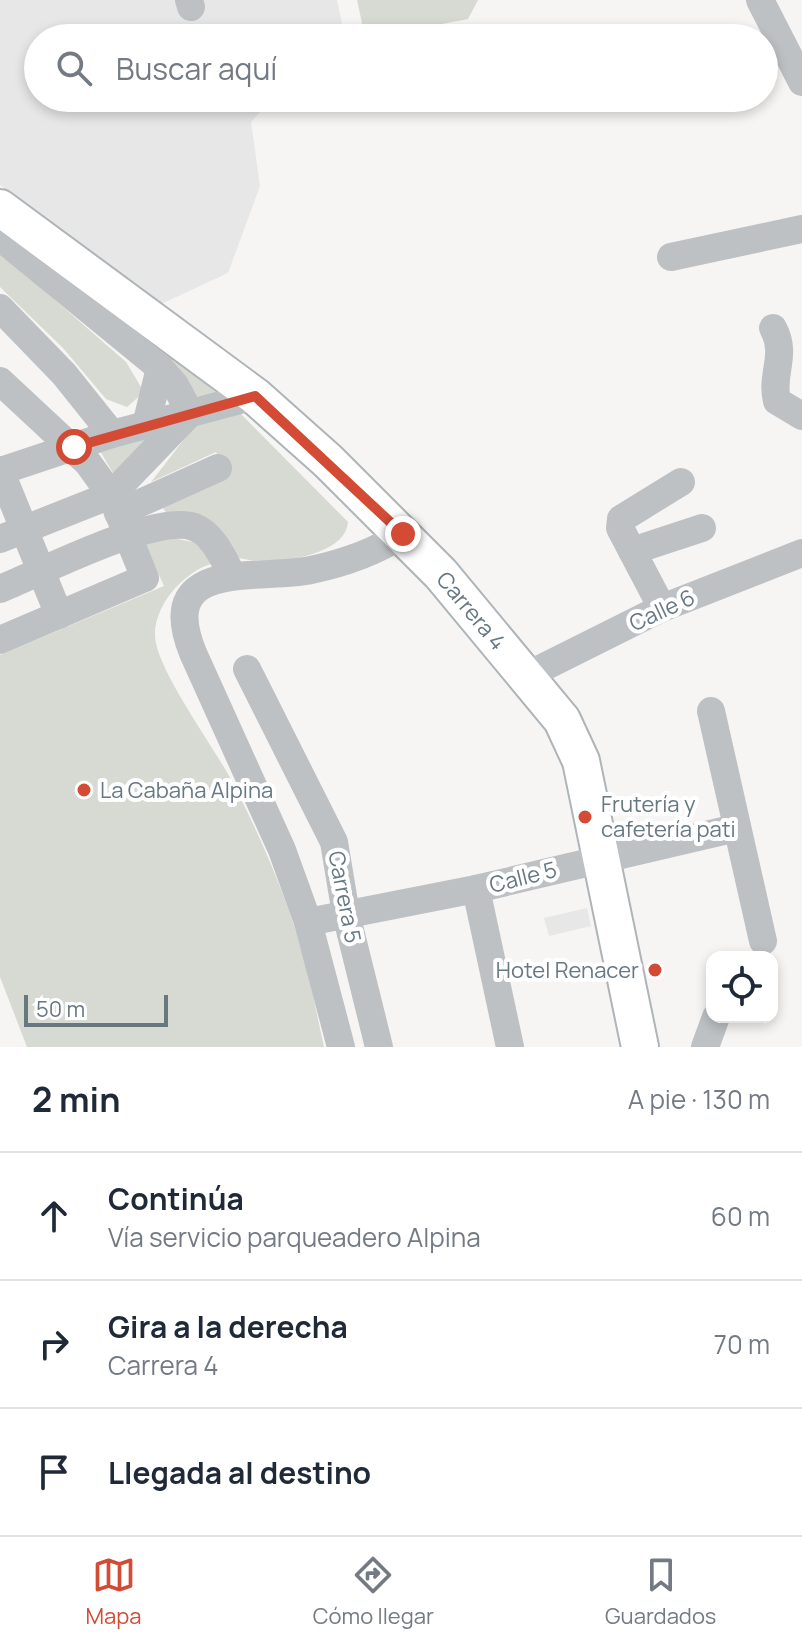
<!DOCTYPE html>
<html lang="es">
<meta charset="utf-8">
<style>
:root{--surface:#fff;--page:#f2f2f3;--text:#1f2937;--muted:#747a83;--line:#e0e1e3;--accent:#d34b35}
body{margin:0;font-family:Manrope,sans-serif;background:var(--page);color:var(--text)}
.controls{position:absolute;right:24px;bottom:24px;display:grid;overflow:hidden;border-radius:16px;box-shadow:0 4px 12px #0003}
.controls button{width:72px;height:72px;display:grid;place-items:center;padding:0;border:0;border-bottom:2px solid var(--line);background:var(--surface);color:var(--text);font:40px sans-serif}
.scale{position:absolute;left:24px;bottom:20px;width:144px;box-sizing:border-box;padding-left:8px;border:4px solid #677881;border-top:0;font-size:22px;line-height:28px;white-space:nowrap;color:#677881;-webkit-text-stroke:6px #fff;paint-order:stroke}
.stop{position:absolute;width:24px;height:24px;margin:-18px;border:6px solid #d34b35;border-radius:50%;background:#fff}
.stop.end{background:#d34b35;border-color:#fff;box-shadow:0 2px 8px #0008}
.list{margin:0;padding:0;list-style:none}
h2{display:flex;justify-content:space-between;align-items:center;height:104px;margin:0;padding:0 32px;font-size:34px}
h2 small{font-size:26px;font-weight:400;color:var(--muted)}
.list li{display:grid;grid-template-columns:52px 1fr auto;gap:24px;align-items:center;box-sizing:border-box;height:128px;padding:0 32px;border-top:2px solid var(--line)}
.list b{display:block;font-size:30px;white-space:nowrap}
.list p{margin:0;font-size:26px;white-space:nowrap;color:var(--muted)}
.list em{font-size:26px;font-style:normal;color:var(--muted)}
.icon{flex:none;width:44px;height:44px;fill:none;stroke:currentColor;stroke-width:2;stroke-linecap:round;stroke-linejoin:round}
.map{position:relative;flex:none;width:802px;height:1047px;overflow:hidden}
.search{position:absolute;background:var(--surface);box-shadow:0 4px 12px #0003;left:24px;right:24px;top:24px;height:88px;display:flex;align-items:center;gap:20px;box-sizing:border-box;padding:0 28px;border-radius:44px;color:var(--muted);font-size:30px}
.sheet{height:488px;background:var(--surface)}
nav{display:flex;justify-content:space-around;align-items:center;box-sizing:border-box;height:112px;border-top:2px solid var(--line);background:var(--surface);font-size:22px;color:var(--muted)}
nav a{display:grid;justify-items:center;gap:4px}
nav .on{color:var(--accent)}
.map>svg:first-child{display:block}
</style>
<div class="map">
<svg width="802" height="1047" viewBox="0 0 802 1047">
<rect width="100%" height="100%" fill="#f6f5f3"/>
<g fill="#e6e7e6">
<polygon points="0,0 337,0 342,24 329,38 38,38 38,98 273,98 251,122 260,186 228,273 161,304 0,185"/>
<polygon points="587,908 591,926 549,936 544,918"/>
</g>
<g fill="#d6dad2">
<polygon points="357,0 478,0 468,19 442,24 422,38 347,38 362,23"/>
<polygon points="0,252 126,362 144,392 127,407 106,399 63,348 0,287"/>
<polygon points="74,277 218,394 198,399"/>
<path d="M 237,410 L 348,522 C 346,559 260,568 234,556 C 210,545 188,527 166,512 L 162,507 L 228,477 L 216,452 L 151,482 L 196,424 Z"/>
<polygon points="151,437 113,473 100,451"/>
<path d="M 162,536 L 193,542 L 218,562 C 187,568 154,603 155,636 C 156,670 218,752 235,787 C 258,832 279,880 295,928 C 309,966 315,1008 324,1047 L 27,1047 L 0,977 L 0,655 L 164,586 L 144,542 Z"/>
</g>
<g fill="none" stroke-linecap="round" stroke-linejoin="round">
<defs>
<g id="major">
<path id="s1" d="M 0,208 L 255,396 L 328,461 L 441,574 L 562,720 L 581,761 L 640,1047"/>
</g>
</defs>
<use href="#major" stroke="#aeb4b7" stroke-width="40"/>
<g stroke="#bdc1c4" stroke-width="28">
<polyline points="189,0 191,7"/>
<polyline points="760,0 802,82"/>
<polyline points="0,237 160,368 175,385 190,413 111,495 0,539"/>
<polyline points="671,257 802,229"/>
<polyline points="0,308 64,374 112,434"/>
<path d="M 773,328 C 788,355 770,375 777,401 L 802,416"/>
<polyline points="0,381 88,463 111,495 145,578 0,640"/>
<polyline points="146,425 160,368"/>
<polyline points="0,470 59,615"/>
<polyline points="1,471 112,434 255,396"/>
<polyline points="118,513 218,468"/>
<polyline points="632,551 702,528"/>
<path d="M 0,589 C 40,573 155,513 194,527 C 213,534 223,558 232,575"/>
<polyline points="662,608 620,528 621,519 681,482"/>
<polyline points="247,669 334,842 346,914 379,1047"/>
<polyline points="526,676 662,608 802,553"/>
<polyline points="711,711 763,941"/>
<polyline points="476,889 510,1047"/>
<polyline points="308,922 476,889 736,828"/>
<path d="M 341,1047 L 308,922 L 282,850 L 193,653 C 154,557 259,581 311,570 C 344,563 374,553 403,534"/>
<polyline points="705,1047 716,1017"/>
</g>
<use href="#major" stroke="#fff" stroke-width="36"/>
</g>
<g fill="none" stroke-linecap="round" stroke-linejoin="round">
<polyline stroke="#d34b35" stroke-width="10" points="74,447 255,396 403,534"/>
</g>
<g fill="#d34b35" stroke="#fff" stroke-width="3">
<circle cx="84" cy="790" r="8"/>
<circle cx="585" cy="817" r="8"/>
<circle cx="655" cy="970" r="8"/>
</g>
<g text-anchor="middle" dominant-baseline="central" stroke-width="8" stroke-linejoin="round" paint-order="stroke">
<g font-size="22" fill="#677881" stroke="#fff">
<text transform="translate(662 610) rotate(-25)">Calle 6</text>
<text stroke="none"><textPath href="#s1" startOffset="622">Carrera 4</textPath></text>
<text transform="translate(523 877) rotate(-14)">Calle 5</text>
<text transform="translate(345 897) rotate(79)">Carrera 5</text>
</g>
<g font-size="22" fill="#677881" stroke="#fff" text-anchor="start">
<text x="100" y="790">La Cabaña Alpina</text>
<text x="601" y="804">Frutería y<tspan x="601" dy="25">cafetería pati</tspan></text>
<text x="639" y="970" text-anchor="end">Hotel Renacer</text>
</g>
</g>
</svg>
<div class="controls">
<button><svg class="icon" aria-label="locate" viewBox="0 0 24 24"><circle cx="12" cy="12" r="6"/><path d="M12 2v4M12 18v4M2 12h4M18 12h4"/></svg></button>
</div>
<div class="scale">50 m</div>
<div class="stop" style="left:74px;top:447px"></div>
<div class="stop end" style="left:403px;top:534px"></div>
<div class="search"><svg class="icon" aria-label="search" viewBox="0 0 24 24"><circle cx="10" cy="10" r="6"/><path d="M15 15l6 6"/></svg>Buscar aquí</div>
</div>
<section class="sheet">
<h2>2 min<small>A pie · 130 m</small></h2>
<ul class="list">
<li><svg class="icon" aria-label="ahead" viewBox="0 0 24 24"><path d="M12 20V5M6 11l6-6 6 6"/></svg><div><b>Continúa</b><p>Vía servicio parqueadero Alpina</p></div><em>60 m</em></li>
<li><svg class="icon" aria-label="right" viewBox="0 0 24 24"><path d="M7 20v-9h11M14 6l5 5-5 5"/></svg><div><b>Gira a la derecha</b><p>Carrera 4</p></div><em>70 m</em></li>
<li><svg class="icon" aria-label="arrive" viewBox="0 0 24 24"><path d="M6 21V4h12l-3 4 3 4H6"/></svg><div><b>Llegada al destino</b></div></li>
</ul>
</section>
<nav>
<a class="on"><svg class="icon" aria-label="map" viewBox="0 0 24 24"><path d="M3 6l6-2 6 2 6-2v14l-6 2-6-2-6 2zM9 4v14M15 6v14"/></svg>Mapa</a>
<a><svg class="icon" aria-label="directions" viewBox="0 0 24 24"><path d="M12 3l9 9-9 9-9-9zM9 14v-3h6M13 9l2 2-2 2"/></svg>Cómo llegar</a>
<a><svg class="icon" aria-label="saved" viewBox="0 0 24 24"><path d="M7 4h10v16l-5-4-5 4z"/></svg>Guardados</a>
</nav>
